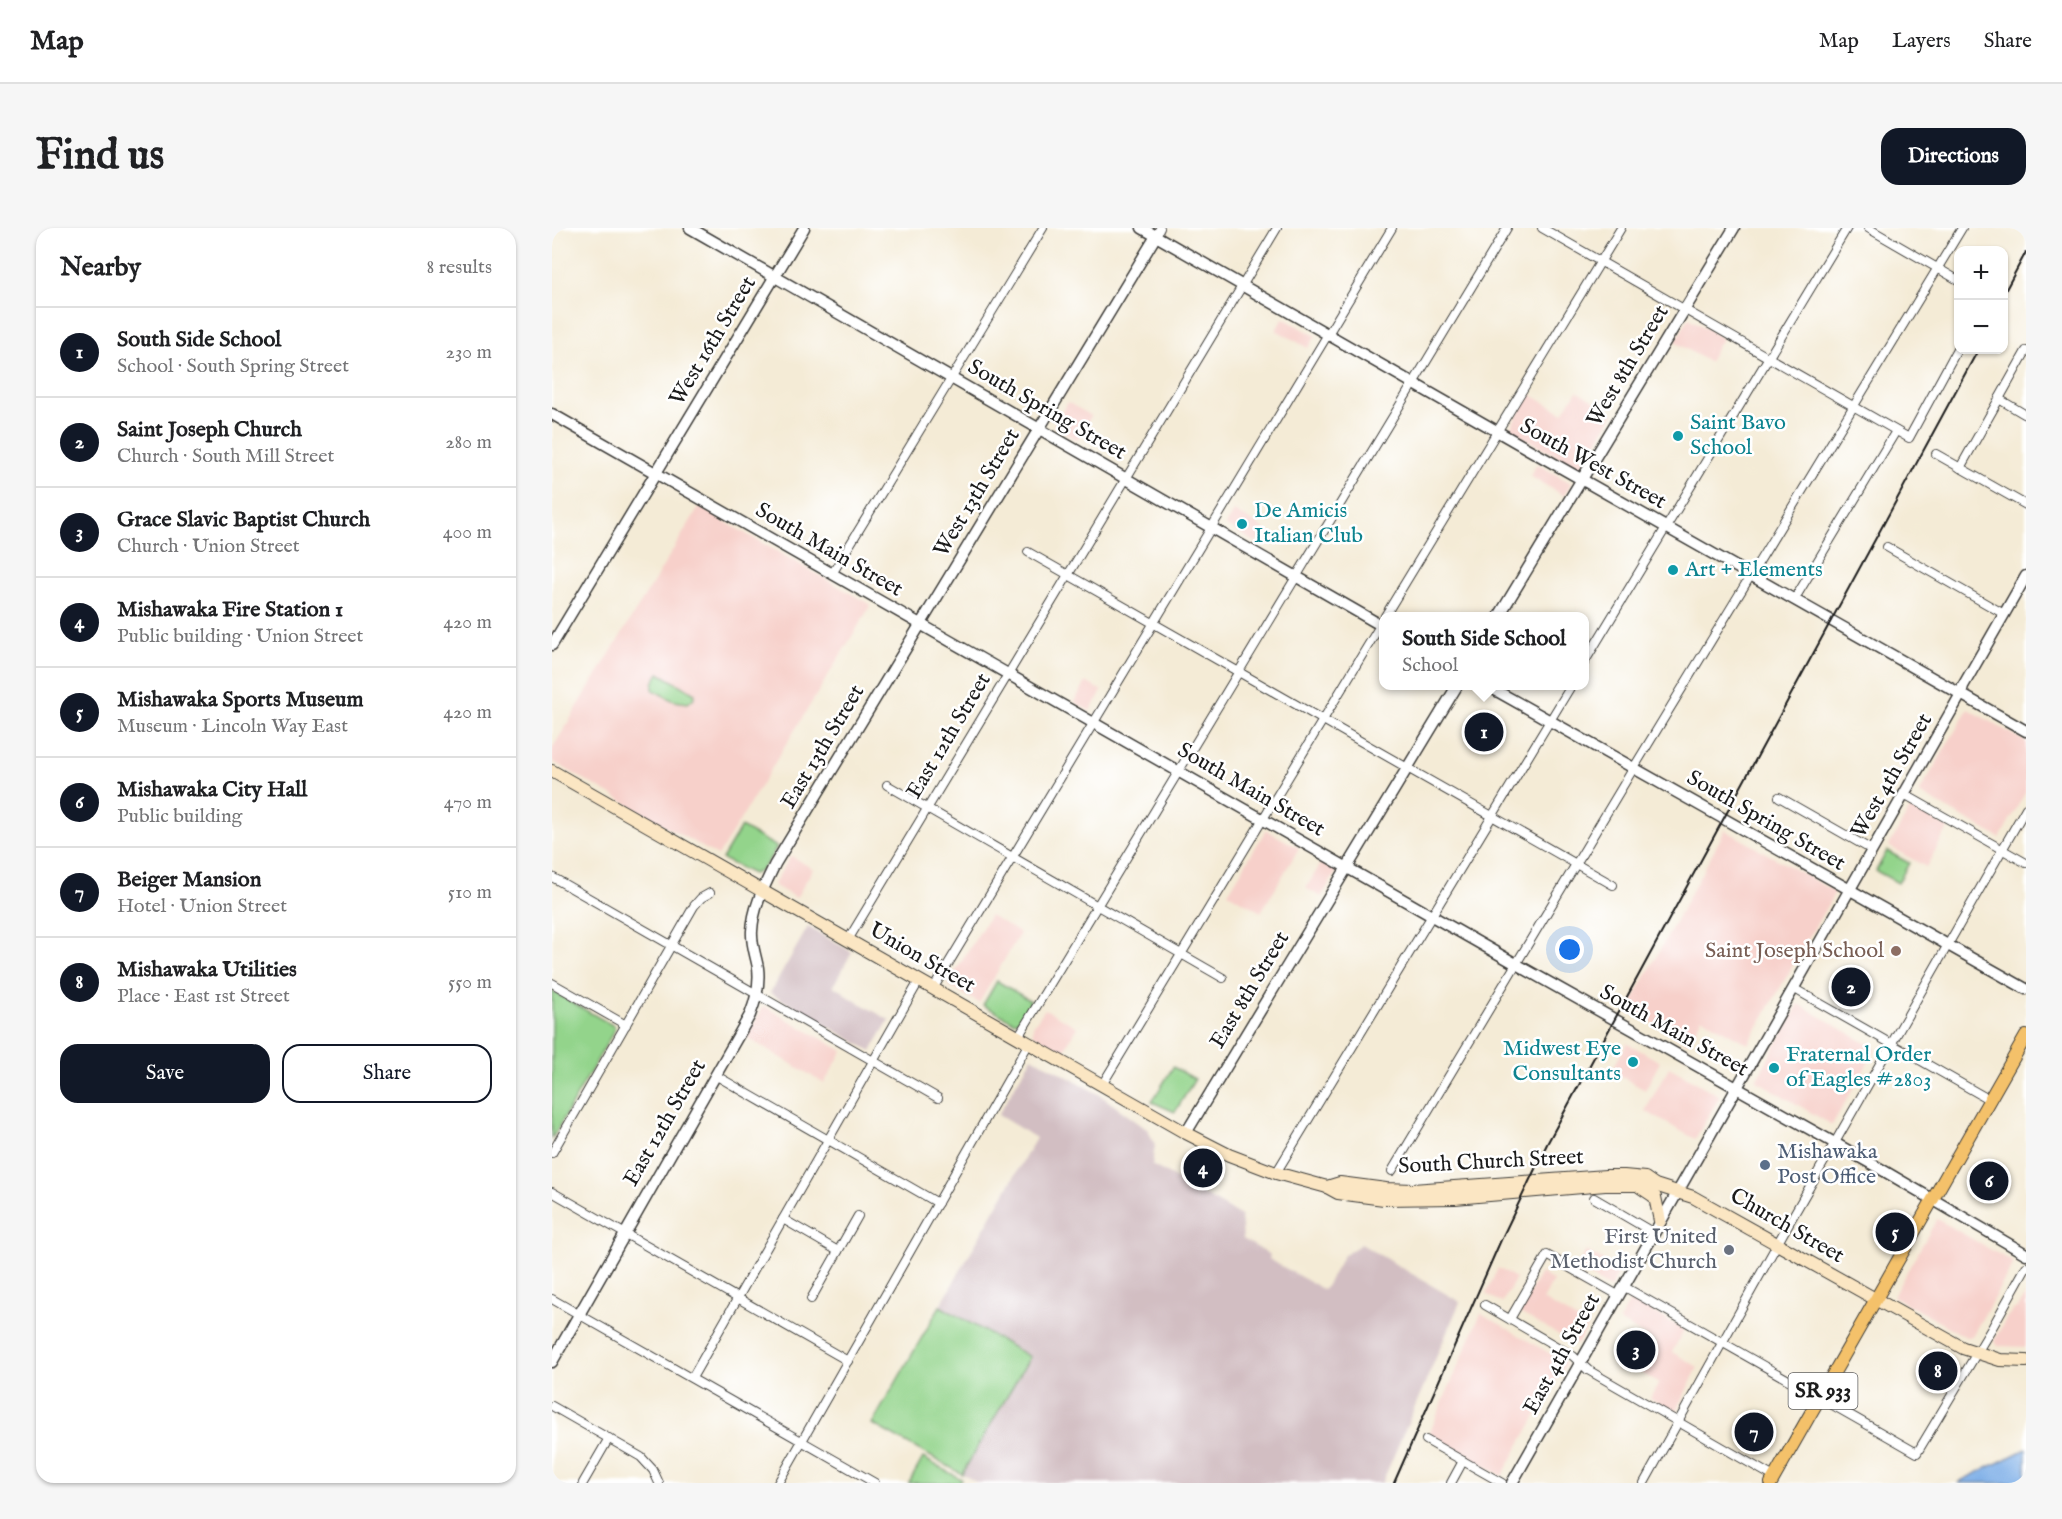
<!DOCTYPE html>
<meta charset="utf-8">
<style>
:root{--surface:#fff;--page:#f6f6f6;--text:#202124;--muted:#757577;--line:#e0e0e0;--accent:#111827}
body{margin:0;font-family:"IM FELL English",serif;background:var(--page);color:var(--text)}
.controls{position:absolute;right:18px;top:18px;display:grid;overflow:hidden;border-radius:12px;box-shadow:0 2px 4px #0004}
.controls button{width:54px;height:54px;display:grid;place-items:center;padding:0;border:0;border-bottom:2px solid var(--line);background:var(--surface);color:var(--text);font:30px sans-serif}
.you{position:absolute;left:1018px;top:722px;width:21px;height:21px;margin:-15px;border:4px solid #fff;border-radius:50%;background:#1a73e8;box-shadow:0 0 0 9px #1a73e833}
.badge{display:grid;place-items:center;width:39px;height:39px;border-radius:50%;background:var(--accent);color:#fff;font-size:20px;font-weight:700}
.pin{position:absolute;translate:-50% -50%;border:3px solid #fff;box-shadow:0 2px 6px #0006}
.popup{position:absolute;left:827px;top:384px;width:210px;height:78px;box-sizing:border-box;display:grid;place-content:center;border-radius:12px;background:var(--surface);filter:drop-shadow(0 2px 4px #0005);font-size:20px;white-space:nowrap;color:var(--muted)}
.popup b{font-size:22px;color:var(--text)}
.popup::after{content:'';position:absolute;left:50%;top:100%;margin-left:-12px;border:12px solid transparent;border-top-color:var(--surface)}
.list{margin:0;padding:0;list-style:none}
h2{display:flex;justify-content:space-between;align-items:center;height:78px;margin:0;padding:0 24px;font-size:26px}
h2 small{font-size:20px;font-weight:400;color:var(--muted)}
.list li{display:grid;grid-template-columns:39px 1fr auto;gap:18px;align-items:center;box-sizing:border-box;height:90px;padding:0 24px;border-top:2px solid var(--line)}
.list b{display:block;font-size:22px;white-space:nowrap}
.list p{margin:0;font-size:20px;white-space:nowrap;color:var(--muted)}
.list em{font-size:20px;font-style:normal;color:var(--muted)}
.actions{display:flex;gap:12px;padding:18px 24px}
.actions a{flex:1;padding:14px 0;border:2px solid var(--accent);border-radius:18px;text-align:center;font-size:21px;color:var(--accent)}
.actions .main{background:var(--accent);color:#fff}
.map{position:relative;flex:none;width:1474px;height:1255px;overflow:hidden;border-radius:18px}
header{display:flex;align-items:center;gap:36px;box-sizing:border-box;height:84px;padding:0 30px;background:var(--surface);border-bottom:2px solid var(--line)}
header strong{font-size:28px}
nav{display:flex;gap:33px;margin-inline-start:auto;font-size:21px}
.intro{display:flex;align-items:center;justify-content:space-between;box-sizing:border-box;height:144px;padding:0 36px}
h1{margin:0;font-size:42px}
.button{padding:15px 27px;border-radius:18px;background:var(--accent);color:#fff;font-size:21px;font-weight:700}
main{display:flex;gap:36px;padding:0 36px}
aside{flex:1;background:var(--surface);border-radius:18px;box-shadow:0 2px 4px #0004}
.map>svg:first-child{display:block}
</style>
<header>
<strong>Map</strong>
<nav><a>Map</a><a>Layers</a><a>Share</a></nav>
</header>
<div class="intro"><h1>Find us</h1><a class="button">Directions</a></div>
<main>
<aside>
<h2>Nearby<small>8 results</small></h2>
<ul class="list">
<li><span class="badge">1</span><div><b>South Side School</b><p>School · South Spring Street</p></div><em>230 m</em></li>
<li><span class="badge">2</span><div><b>Saint Joseph Church</b><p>Church · South Mill Street</p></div><em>280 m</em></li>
<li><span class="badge">3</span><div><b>Grace Slavic Baptist Church</b><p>Church · Union Street</p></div><em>400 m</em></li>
<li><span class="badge">4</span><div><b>Mishawaka Fire Station 1</b><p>Public building · Union Street</p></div><em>420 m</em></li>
<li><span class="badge">5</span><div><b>Mishawaka Sports Museum</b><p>Museum · Lincoln Way East</p></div><em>420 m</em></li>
<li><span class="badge">6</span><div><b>Mishawaka City Hall</b><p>Public building</p></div><em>470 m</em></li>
<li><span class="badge">7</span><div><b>Beiger Mansion</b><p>Hotel · Union Street</p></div><em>510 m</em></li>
<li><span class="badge">8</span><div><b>Mishawaka Utilities</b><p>Place · East 1st Street</p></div><em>550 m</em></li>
</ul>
<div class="actions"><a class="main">Save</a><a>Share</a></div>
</aside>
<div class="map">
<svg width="1474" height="1255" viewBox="0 0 1474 1255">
<rect width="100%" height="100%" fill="#fff"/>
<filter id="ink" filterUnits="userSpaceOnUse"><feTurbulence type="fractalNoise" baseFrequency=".0167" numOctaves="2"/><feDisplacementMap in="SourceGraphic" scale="12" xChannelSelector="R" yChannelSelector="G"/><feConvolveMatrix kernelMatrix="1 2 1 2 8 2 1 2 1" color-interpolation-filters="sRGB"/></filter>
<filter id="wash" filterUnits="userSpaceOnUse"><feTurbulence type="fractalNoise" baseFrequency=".008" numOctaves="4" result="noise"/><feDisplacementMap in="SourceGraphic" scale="24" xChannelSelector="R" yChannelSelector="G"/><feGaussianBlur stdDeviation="1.35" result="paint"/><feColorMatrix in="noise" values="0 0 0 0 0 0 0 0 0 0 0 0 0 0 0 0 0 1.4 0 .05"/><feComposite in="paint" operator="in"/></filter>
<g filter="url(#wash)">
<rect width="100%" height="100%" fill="#f4ebd6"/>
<g fill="#f7d0ca">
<polygon points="731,90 764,108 756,120 724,102"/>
<polygon points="1137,90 1170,110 1157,134 1123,114"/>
<polygon points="1025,163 1062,185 1028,241 958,202 958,200 978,166 1011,185"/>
<polygon points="516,174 539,188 525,212 501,198"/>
<polygon points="985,236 1019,255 1012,268 978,248"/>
<polygon points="147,279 319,377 166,628 0,533 0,521"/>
<polygon points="682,283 713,301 704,315 673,297"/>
<polygon points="534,454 550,463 538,483 522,474"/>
<polygon points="1416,481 1474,514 1474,563 1448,610 1367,565"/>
<polygon points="1359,579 1396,600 1374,639 1337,618"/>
<polygon points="714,602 747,620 709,684 676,665"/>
<polygon points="1173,602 1283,664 1196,816 1150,790 1136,815 1076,781"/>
<polygon points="239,628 261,641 244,670 223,658 223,654"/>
<polygon points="770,634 785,643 769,669 754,660"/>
<polygon points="438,687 468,705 427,775 397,758 396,756"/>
<polygon points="1247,776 1324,821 1280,897 1204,852"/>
<polygon points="212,778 291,823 272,855 194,809"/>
<polygon points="493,781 525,799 511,824 481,806 481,798"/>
<polygon points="1075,815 1108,834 1093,862 1061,844 1061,840"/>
<polygon points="1117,839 1168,868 1143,911 1093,883"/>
<polygon points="1385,991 1462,1035 1420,1108 1414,1109 1341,1068"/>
<polygon points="1034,1023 1068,1042 1058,1060 1024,1040"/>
<polygon points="946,1040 964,1050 950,1075 934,1066"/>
<polygon points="989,1045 1001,1053 991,1072 1036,1098 1025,1117 966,1084"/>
<polygon points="1474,1066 1474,1119 1448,1118 1443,1115 1442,1113 1455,1089 1460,1083 1466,1079"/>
<polygon points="1079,1071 1132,1102 1120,1124 1146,1139 1124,1184 1098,1170 1107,1155 1088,1144 1105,1115 1067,1093"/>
<polygon points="929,1085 1014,1135 950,1248 877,1206"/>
</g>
<g fill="#d2bec2">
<polygon points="256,699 300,724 281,758 292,764 292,766 337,792 319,823 218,765"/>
<polygon points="480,829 548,867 596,902 603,917 600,937 689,988 691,1011 718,1027 717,1031 772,1062 791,1028 809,1016 908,1074 830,1255 426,1255 410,1246 478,1129 388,1078 484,910 446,887"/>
</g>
<g fill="#93d48b" stroke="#587854" stroke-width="1.5">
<polygon points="107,445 143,466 141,471 136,475 122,473 101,462 101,455"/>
<path d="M 189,599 L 225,619 C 218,629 213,643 201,646 L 170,631 Z"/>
<polygon points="1335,623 1357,635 1346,655 1324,643"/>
<polygon points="445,753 479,773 467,792 462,794 431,777"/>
<polygon points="0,763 62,798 63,801 0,911"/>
<polygon points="621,839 643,851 623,884 600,874"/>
<polygon points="388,1078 478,1129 410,1246 320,1196"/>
<polygon points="371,1230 409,1251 406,1255 357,1255"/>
</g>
<polygon fill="#7bade7" stroke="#4c6482" stroke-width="1.5" points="1474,1221 1474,1255 1407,1255 1410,1252"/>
</g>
<g filter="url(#ink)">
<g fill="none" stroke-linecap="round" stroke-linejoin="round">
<defs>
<g id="minor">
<polyline points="990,0 1357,210 1406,120"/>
<polyline points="1316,0 1406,52"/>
<polyline points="604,8 608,0"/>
<polyline points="1447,171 1474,187"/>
<polyline points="1384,226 1474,277"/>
<polyline points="1408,240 1474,123"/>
<polyline points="1335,319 1452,386"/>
<polyline points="476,324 1061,657"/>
<polyline points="280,346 491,0"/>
<polyline points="1242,372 1344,203"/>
<polyline points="833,388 1069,0"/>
<polyline points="1032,435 1295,0"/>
<polyline points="335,557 671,750"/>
<polyline points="1352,566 1474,635"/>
<polyline points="1227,569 1320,622"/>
<polyline points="0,649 386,870"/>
<polyline points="296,712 725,0"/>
<polyline points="0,755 74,797"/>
<polyline points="1241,760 1438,872"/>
<polyline points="381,761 840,0"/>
<polyline points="466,809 955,0"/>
<polyline points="163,847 386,975"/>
<polyline points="550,857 832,391"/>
<polyline points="0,925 142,678 149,670 158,665"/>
<polyline points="840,943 1081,541 1410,0"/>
<polyline points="724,945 1019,458"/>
<polyline points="0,964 296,1133"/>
<polyline points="1042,970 1102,1005"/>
<polyline points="231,991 286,1023"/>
<polyline points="1071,1058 1365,1225 1441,1098 1474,1039"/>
<polyline points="0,1071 323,1255"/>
<polyline points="259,1071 306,988"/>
<polyline points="933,1077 1021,1128 1036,1142 1222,1249"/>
<polyline points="958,1091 995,1027 1066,1067"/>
<polyline points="140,1150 367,753"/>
<polyline points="0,1178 89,1229 101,1242 107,1255"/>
<polyline points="874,1212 950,1255"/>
<polyline points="31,1255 57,1210"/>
<polyline points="226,1255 477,815"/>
<polyline points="899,1255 911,1233"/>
<polyline points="1092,1255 1237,995 1474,580"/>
</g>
<g id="tertiary">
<polyline points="138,0 832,399"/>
<polyline points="590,0 976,221 1474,503"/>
<polyline points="0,186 964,736 1327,940 1474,1026"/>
<polyline points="947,388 1182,0"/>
<polyline points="0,417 252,0"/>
<polyline points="936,458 1474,761"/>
<polyline points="634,905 905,458"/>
<path d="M 0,1134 L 198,787 C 204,772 208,756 206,740 C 204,728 199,716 200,703 C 201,679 213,657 223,636 L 604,8"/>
<polyline points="960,1255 1409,466 1411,458 1474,348"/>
</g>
<g id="secondary">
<polyline points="0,543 634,905 677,927 724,945 775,959 786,965 832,971 903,970 1053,957 1103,957"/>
<polyline points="775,959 788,955 834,961 861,962 1054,948 1072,948 1093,950 1103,957 1141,969 1411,1120 1448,1132 1474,1133"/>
<polyline points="1088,959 1103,969 1108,993"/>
</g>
<polyline id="primary" points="1219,1255 1474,808"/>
</defs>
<use href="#minor" stroke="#3c3b38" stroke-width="10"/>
<use href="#tertiary" stroke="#3c3b38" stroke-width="13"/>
<use href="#secondary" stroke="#3c3b38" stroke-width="14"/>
<use href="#primary" stroke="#3c3b38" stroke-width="14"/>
<use href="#minor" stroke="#fff" stroke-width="8"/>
<use href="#tertiary" stroke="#fff" stroke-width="10"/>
<use href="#secondary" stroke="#fbe6c3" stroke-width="12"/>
<use href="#primary" stroke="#f4c16a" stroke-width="12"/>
<g stroke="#1c1c1c" stroke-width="2">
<polyline points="1452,65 1474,24"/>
<polyline points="842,1255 949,1012 995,916 1426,122"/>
</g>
</g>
</g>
<g fill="#0f9aa8" stroke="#fff" stroke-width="2">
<circle cx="1126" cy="208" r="6"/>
<circle cx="690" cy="296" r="6"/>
<circle cx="1121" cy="342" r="6"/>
<circle cx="1081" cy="834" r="6"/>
<circle cx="1222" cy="840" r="6"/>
</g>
<circle fill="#8d6e63" stroke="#fff" stroke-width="2" cx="1344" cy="723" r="6"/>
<circle fill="#5c6f8a" stroke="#fff" stroke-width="2" cx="1213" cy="937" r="6"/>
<circle fill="#6b7280" stroke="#fff" stroke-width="2" cx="1177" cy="1022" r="6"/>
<g text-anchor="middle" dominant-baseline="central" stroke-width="5" stroke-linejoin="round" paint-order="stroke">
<rect fill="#fff" stroke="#606060" stroke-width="1.5" x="1236.5" y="1145" width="69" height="36" rx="4.5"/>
<g font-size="21" font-weight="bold" fill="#1c1c1c">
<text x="1271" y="1163">SR 933</text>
</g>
<g font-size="22" fill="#1c1c1c" stroke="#fff">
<text transform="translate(161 113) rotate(-59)">West 16th Street</text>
<text transform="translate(1076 138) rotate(-59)">West 8th Street</text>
<text transform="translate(495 182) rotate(30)">South Spring Street</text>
<text transform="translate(1041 236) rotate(29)">South West Street</text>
<text transform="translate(425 265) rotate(-59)">West 13th Street</text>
<text transform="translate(277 322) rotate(30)">South Main Street</text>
<text transform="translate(397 508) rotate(-59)">East 12th Street</text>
<text transform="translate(271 519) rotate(-59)">East 13th Street</text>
<text transform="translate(1340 548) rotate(-60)">West 4th Street</text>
<text transform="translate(699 562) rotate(30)">South Main Street</text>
<text transform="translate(1214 593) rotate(30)">South Spring Street</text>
<text transform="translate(370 730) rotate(30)">Union Street</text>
<text transform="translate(698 762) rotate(-59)">East 8th Street</text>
<text transform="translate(1122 803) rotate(29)">South Main Street</text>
<text transform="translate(113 895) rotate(-60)">East 12th Street</text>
<text transform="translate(939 934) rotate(-3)">South Church Street</text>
<text transform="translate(1235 998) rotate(30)">Church Street</text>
<text transform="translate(1010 1126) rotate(-61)">East 4th Street</text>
</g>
<g font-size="22" fill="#0d838f" stroke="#fff" text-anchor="start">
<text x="1138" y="195">Saint Bavo<tspan x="1138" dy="25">School</tspan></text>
<text x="702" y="283">De Amicis<tspan x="702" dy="25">Italian Club</tspan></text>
<text x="1133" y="342">Art + Elements</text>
<text x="1069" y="821" text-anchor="end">Midwest Eye<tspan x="1069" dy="25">Consultants</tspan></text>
<text x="1234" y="827">Fraternal Order<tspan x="1234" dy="25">of Eagles #2803</tspan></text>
</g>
<g font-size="22" fill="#785e54" stroke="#fff" text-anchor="end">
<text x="1332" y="723">Saint Joseph School</text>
</g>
<g font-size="22" fill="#4e5e75" stroke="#fff" text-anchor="start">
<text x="1225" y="924">Mishawaka<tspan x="1225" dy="25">Post Office</tspan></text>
</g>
<g font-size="22" fill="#5b616d" stroke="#fff" text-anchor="end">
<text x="1165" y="1009">First United<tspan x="1165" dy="25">Methodist Church</tspan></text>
</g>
</g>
</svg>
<div class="controls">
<button>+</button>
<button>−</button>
</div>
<div class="you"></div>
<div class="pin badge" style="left:932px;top:504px">1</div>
<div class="popup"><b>South Side School</b>School</div>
<div class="pin badge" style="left:1299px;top:759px">2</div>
<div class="pin badge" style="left:1084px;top:1122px">3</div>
<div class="pin badge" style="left:651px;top:940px">4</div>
<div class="pin badge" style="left:1343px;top:1004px">5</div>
<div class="pin badge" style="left:1437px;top:953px">6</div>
<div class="pin badge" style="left:1202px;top:1204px">7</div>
<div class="pin badge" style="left:1386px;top:1143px">8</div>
</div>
</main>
